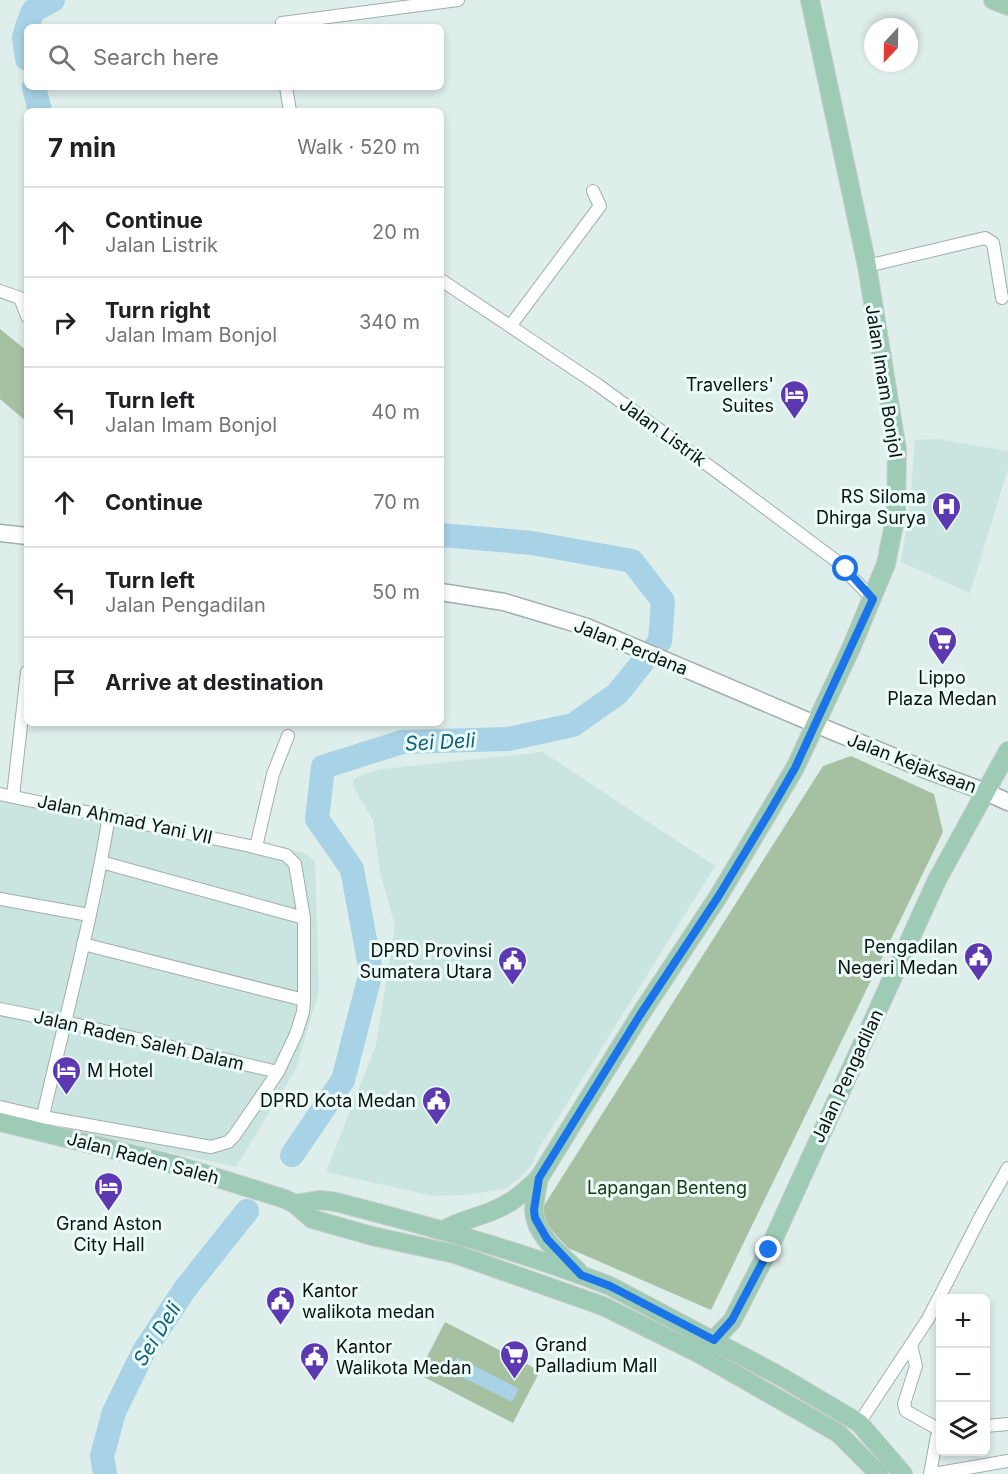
<!DOCTYPE html>
<meta charset="utf-8">
<style>
:root{--surface:#fff;--page:#f6f6f6;--text:#202124;--muted:#757577;--line:#e0e0e0}
body{margin:0;font-family:Inter,sans-serif;background:var(--page);color:var(--text)}
.controls{position:absolute;right:18px;bottom:18px;display:grid;overflow:hidden;border-radius:9px;box-shadow:0 3px 9px #0003}
.controls button{width:54px;height:54px;display:grid;place-items:center;padding:0;border:0;border-bottom:2px solid var(--line);background:var(--surface);color:var(--text);font:30px sans-serif}
.compass{position:absolute;left:864px;top:18px;width:54px;height:54px;border-radius:50%;background:var(--surface);box-shadow:0 3px 9px #0003;rotate:202deg}
.stop{position:absolute;width:18px;height:18px;margin:-14px;border:4px solid #1a73e8;border-radius:50%;background:#fff}
.stop.end{background:#1a73e8;border-color:#fff;box-shadow:0 2px 6px #0008}
.list{margin:0;padding:0;list-style:none}
h2{display:flex;justify-content:space-between;align-items:center;height:78px;margin:0;padding:0 24px;font-size:26px}
h2 small{font-size:20px;font-weight:400;color:var(--muted)}
.list li{display:grid;grid-template-columns:39px 1fr auto;gap:18px;align-items:center;box-sizing:border-box;height:90px;padding:0 24px;border-top:2px solid var(--line)}
.list b{display:block;font-size:22px;white-space:nowrap}
.list p{margin:0;font-size:20px;white-space:nowrap;color:var(--muted)}
.list em{font-size:20px;font-style:normal;color:var(--muted)}
.icon{flex:none;width:33px;height:33px;fill:none;stroke:currentColor;stroke-width:2;stroke-linecap:round;stroke-linejoin:round}
.map{position:relative;flex:none;width:1008px;height:1474px;overflow:hidden}
.search{position:absolute;background:var(--surface);box-shadow:0 3px 9px #0003;left:24px;top:24px;width:420px;height:66px;display:flex;align-items:center;gap:15px;box-sizing:border-box;padding:0 21px;border-radius:9px;color:var(--muted);font-size:22px}
.panel{position:absolute;background:var(--surface);box-shadow:0 3px 9px #0003;left:24px;top:108px;width:420px;height:618px;border-radius:9px}
.map>svg:first-child{display:block}
</style>
<div class="map">
<svg width="1008" height="1474" viewBox="0 0 1008 1474">
<rect width="100%" height="100%" fill="#deeeeb"/>
<g fill="#cae4df">
<polygon points="937,439 1008,451 1008,469 970,593 901,562 910,503 915,440"/>
<polygon points="543,752 715,866 540,1147 532,1164 519,1179 505,1189 464,1195 433,1196 326,1172 376,1045 395,926 380,871 373,820 352,785 354,779 370,772 383,769"/>
<polygon points="0,798 305,853 315,862 319,991 296,1069 236,1167 0,1114"/>
</g>
<g fill="#a6c1a2">
<polygon points="0,329 27,351 27,422 0,399"/>
<polygon points="851,756 934,794 943,832 711,1310 568,1248 538,1215 823,766"/>
<polygon points="445,1322 540,1371 513,1423 418,1374"/>
</g>
<polygon fill="#a8d2e5" points="457,1357 519,1389 512,1402 450,1371"/>
<g fill="none" stroke-linecap="round" stroke-linejoin="round">
<g stroke="#a8d2e5" stroke-width="24">
<polyline points="27,27 33,11 53,0"/>
<polyline points="27,28 24,38 27,59"/>
<polyline points="34,87 40,111"/>
<polyline points="292,1155 343,1080 371,972 352,869 317,819 323,767 402,742 508,739 573,725 617,694 660,641 663,601 632,561 532,543 441,535"/>
<polyline points="105,1474 102,1456 114,1412 144,1351 185,1289 247,1211"/>
</g>
<defs>
<g id="minor">
<polyline points="282,27 282,23 458,0"/>
<polyline points="286,87 290,111"/>
<polyline points="867,266 985,238 993,243 1002,298"/>
<polyline points="441,280 598,385 720,474 835,560 873,599"/>
<polyline points="0,291 20,298 27,316"/>
<polyline points="511,325 600,206 593,191"/>
<polyline points="0,794 250,846 286,855 295,864 304,918 304,1000 303,1012 296,1034 278,1072 234,1136 228,1142 211,1147 43,1117 0,1107"/>
<polyline points="13,796 27,672"/>
<polyline points="256,847 273,774 288,736"/>
<polyline points="101,862 304,918"/>
<polyline points="0,899 89,915"/>
<polyline points="83,944 304,1000"/>
<polyline points="0,1009 74,1024 278,1072"/>
<path d="M 41,1125 C 64,1022 92,920 109,816"/>
<polyline points="911,1345 916,1366 904,1404 906,1411 940,1430"/>
<polyline points="859,1423 928,1319 982,1214 1008,1168"/>
<polyline points="986,1426 1008,1424"/>
<polyline points="930,1474 937,1436 940,1431"/>
<polyline points="933,1474 1008,1461"/>
</g>
<g id="secondary">
<polyline points="0,533 27,536"/>
<polyline points="441,592 504,602 587,627 815,724 921,768 986,792 1008,802"/>
</g>
<g id="primary">
<polyline points="993,0 1008,6"/>
<polyline points="0,1122 176,1165 285,1199 295,1204 312,1219 372,1236 455,1254 603,1306 700,1354 824,1425 838,1433 879,1474"/>
<path d="M 539,1178 C 537,1189 534,1201 534,1211 C 535,1235 562,1256 578,1271"/>
<path d="M 295,1204 L 321,1200 L 336,1202 C 428,1226 521,1251 610,1286 L 778,1375 L 859,1423 L 903,1474"/>
<path d="M 444,1230 C 462,1219 482,1217 501,1207 C 516,1200 527,1189 539,1178 L 640,1015 L 718,897 L 795,768 L 852,646 L 886,564 L 896,514 L 897,450 L 867,266 L 810,0"/>
<polyline points="700,1354 732,1321 769,1249 937,880 1008,751"/>
</g>
</defs>
<use href="#minor" stroke="#9fafac" stroke-width="14"/>
<use href="#secondary" stroke="#9fafac" stroke-width="19"/>
<use href="#primary" stroke="#cacbcb" stroke-width="20"/>
<use href="#minor" stroke="#fff" stroke-width="12"/>
<use href="#secondary" stroke="#fff" stroke-width="16"/>
<use href="#primary" stroke="#9dcbb6" stroke-width="18"/>
</g>
<g fill="none" stroke-linecap="round" stroke-linejoin="round">
<polyline stroke="#1a73e8" stroke-width="8" points="769,1250 732,1320 714,1340 610,1286 581,1275 547,1239 535,1218 534,1210 539,1178 640,1015 718,897 769,813 795,768 873,599 846,569"/>
</g>
<defs>
<symbol id="hotel-pin" viewBox="-11 -11 22 30"><path d="M0 17L-7.5 6A9.5 9.5 0 1 1 7.5 6Z" fill="#5d39b1" stroke="#ebfbf8"/><path d="M-6-4.5h1.5V1H6V5H4.5V3h-9V5H-6ZM-4 0a1.8 1.8 0 1 1 3.6 0ZM.5 0V-2.5h3Q6-2.5 6 0Z" fill="#fff"/></symbol>
<symbol id="hospital-pin" viewBox="-11 -11 22 30"><path d="M0 17L-7.5 6A9.5 9.5 0 1 1 7.5 6Z" fill="#5d39b1" stroke="#ebfbf8"/><path d="M-5-5h3v3.5h4V-5h3V5h-3V1.5h-4V5h-3Z" fill="#fff"/></symbol>
<symbol id="supermarket-pin" viewBox="-11 -11 22 30"><path d="M0 17L-7.5 6A9.5 9.5 0 1 1 7.5 6Z" fill="#5d39b1" stroke="#ebfbf8"/><path d="M-6-5.5h2.5l.6 2H6L4.5 2H-2.5L-4.4-4H-6ZM-1.5 3.2a1.3 1.3 0 1 0 .1 0ZM3 3.2a1.3 1.3 0 1 0 .1 0Z" fill="#fff"/></symbol>
<symbol id="civic-pin" viewBox="-11 -11 22 30"><path d="M0 17L-7.5 6A9.5 9.5 0 1 1 7.5 6Z" fill="#5d39b1" stroke="#ebfbf8"/><path d="M-.6-6.5H3V-4.5H.6V-3L4-1V1h2V6H-6V1h2V-1L-.6-3ZM-1.2 2.5V6h2.4V2.5Z" fill="#fff"/></symbol>
</defs>
<g fill-rule="evenodd">
<use href="#hotel-pin" x="778" y="378" width="33" height="45"/>
<use href="#hospital-pin" x="930" y="490" width="33" height="45"/>
<use href="#supermarket-pin" x="926" y="624" width="33" height="45"/>
<use href="#civic-pin" x="962" y="940" width="33" height="45"/>
<use href="#civic-pin" x="496" y="944" width="33" height="45"/>
<use href="#hotel-pin" x="50" y="1054" width="33" height="45"/>
<use href="#civic-pin" x="420" y="1084" width="33" height="45"/>
<use href="#hotel-pin" x="92" y="1170" width="33" height="45"/>
<use href="#civic-pin" x="264" y="1284" width="33" height="45"/>
<use href="#supermarket-pin" x="498" y="1338" width="33" height="45"/>
<use href="#civic-pin" x="298" y="1340" width="33" height="45"/>
</g>
<g text-anchor="middle" dominant-baseline="central" stroke-width="6" stroke-linejoin="round" paint-order="stroke">
<g font-size="18" fill="#0d1312" stroke="#ebfbf8">
<text transform="translate(884 381) rotate(81)">Jalan Imam Bonjol</text>
<text transform="translate(663 432) rotate(36)">Jalan Listrik</text>
<text transform="translate(631 647) rotate(22)">Jalan Perdana</text>
<text transform="translate(912 763) rotate(21)">Jalan Kejaksaan</text>
<text transform="translate(125 819) rotate(12)">Jalan Ahmad Yani VII</text>
<text transform="translate(139 1040) rotate(13)">Jalan Raden Saleh Dalam</text>
<text transform="translate(847 1076) rotate(-65)">Jalan Pengadilan</text>
<text transform="translate(143 1158) rotate(15)">Jalan Raden Saleh</text>
</g>
<g font-size="18" fill="#0d1312" stroke="#ebfbf8" text-anchor="end">
<text x="774" y="384">Travellers'<tspan x="774" dy="21">Suites</tspan></text>
<text x="926" y="496">RS Siloma<tspan x="926" dy="21">Dhirga Surya</tspan></text>
<text x="942" y="677" text-anchor="middle">Lippo<tspan x="942" dy="21">Plaza Medan</tspan></text>
<text x="958" y="946">Pengadilan<tspan x="958" dy="21">Negeri Medan</tspan></text>
<text x="492" y="950">DPRD Provinsi<tspan x="492" dy="21">Sumatera Utara</tspan></text>
<text x="87" y="1070" text-anchor="start">M Hotel</text>
<text x="416" y="1100">DPRD Kota Medan</text>
<text x="109" y="1223" text-anchor="middle">Grand Aston<tspan x="109" dy="21">City Hall</tspan></text>
<text x="302" y="1290" text-anchor="start">Kantor<tspan x="302" dy="21">walikota medan</tspan></text>
<text x="535" y="1344" text-anchor="start">Grand<tspan x="535" dy="21">Palladium Mall</tspan></text>
<text x="336" y="1346" text-anchor="start">Kantor<tspan x="336" dy="21">Walikota Medan</tspan></text>
</g>
<g font-size="18" fill="#153b11" stroke="#ebfbf8">
<text x="667" y="1187">Lapangan Benteng</text>
</g>
<g font-size="20" font-style="italic" fill="#115f79" stroke="#ebfbf8">
<text transform="translate(440 742) rotate(-3)">Sei Deli</text>
<text transform="translate(157 1334) rotate(-58)">Sei Deli</text>
</g>
</g>
</svg>
<div class="controls">
<button>+</button>
<button>−</button>
<button><svg class="icon" aria-label="layers" viewBox="0 0 24 24"><path d="M12 4l9 5-9 5-9-5zM3 14l9 5 9-5"/></svg></button>
</div>
<svg class="compass" viewBox="-18 -18 36 36"><path d="M0-13l5 13h-10z" fill="#e53935"/><path d="M0 13l5-13h-10z" fill="#757577"/></svg>
<div class="stop" style="left:846px;top:569px"></div>
<div class="stop end" style="left:769px;top:1250px"></div>
<div class="search"><svg class="icon" aria-label="search" viewBox="0 0 24 24"><circle cx="10" cy="10" r="6"/><path d="M15 15l6 6"/></svg>Search here</div>
<section class="panel">
<h2>7 min<small>Walk · 520 m</small></h2>
<ul class="list">
<li><svg class="icon" aria-label="ahead" viewBox="0 0 24 24"><path d="M12 20V5M6 11l6-6 6 6"/></svg><div><b>Continue</b><p>Jalan Listrik</p></div><em>20 m</em></li>
<li><svg class="icon" aria-label="right" viewBox="0 0 24 24"><path d="M7 20v-9h11M14 6l5 5-5 5"/></svg><div><b>Turn right</b><p>Jalan Imam Bonjol</p></div><em>340 m</em></li>
<li><svg class="icon" aria-label="left" viewBox="0 0 24 24"><path d="M17 20v-9H6M10 6l-5 5 5 5"/></svg><div><b>Turn left</b><p>Jalan Imam Bonjol</p></div><em>40 m</em></li>
<li><svg class="icon" aria-label="ahead" viewBox="0 0 24 24"><path d="M12 20V5M6 11l6-6 6 6"/></svg><div><b>Continue</b></div><em>70 m</em></li>
<li><svg class="icon" aria-label="left" viewBox="0 0 24 24"><path d="M17 20v-9H6M10 6l-5 5 5 5"/></svg><div><b>Turn left</b><p>Jalan Pengadilan</p></div><em>50 m</em></li>
<li><svg class="icon" aria-label="arrive" viewBox="0 0 24 24"><path d="M6 21V4h12l-3 4 3 4H6"/></svg><div><b>Arrive at destination</b></div></li>
</ul>
</section>
</div>
